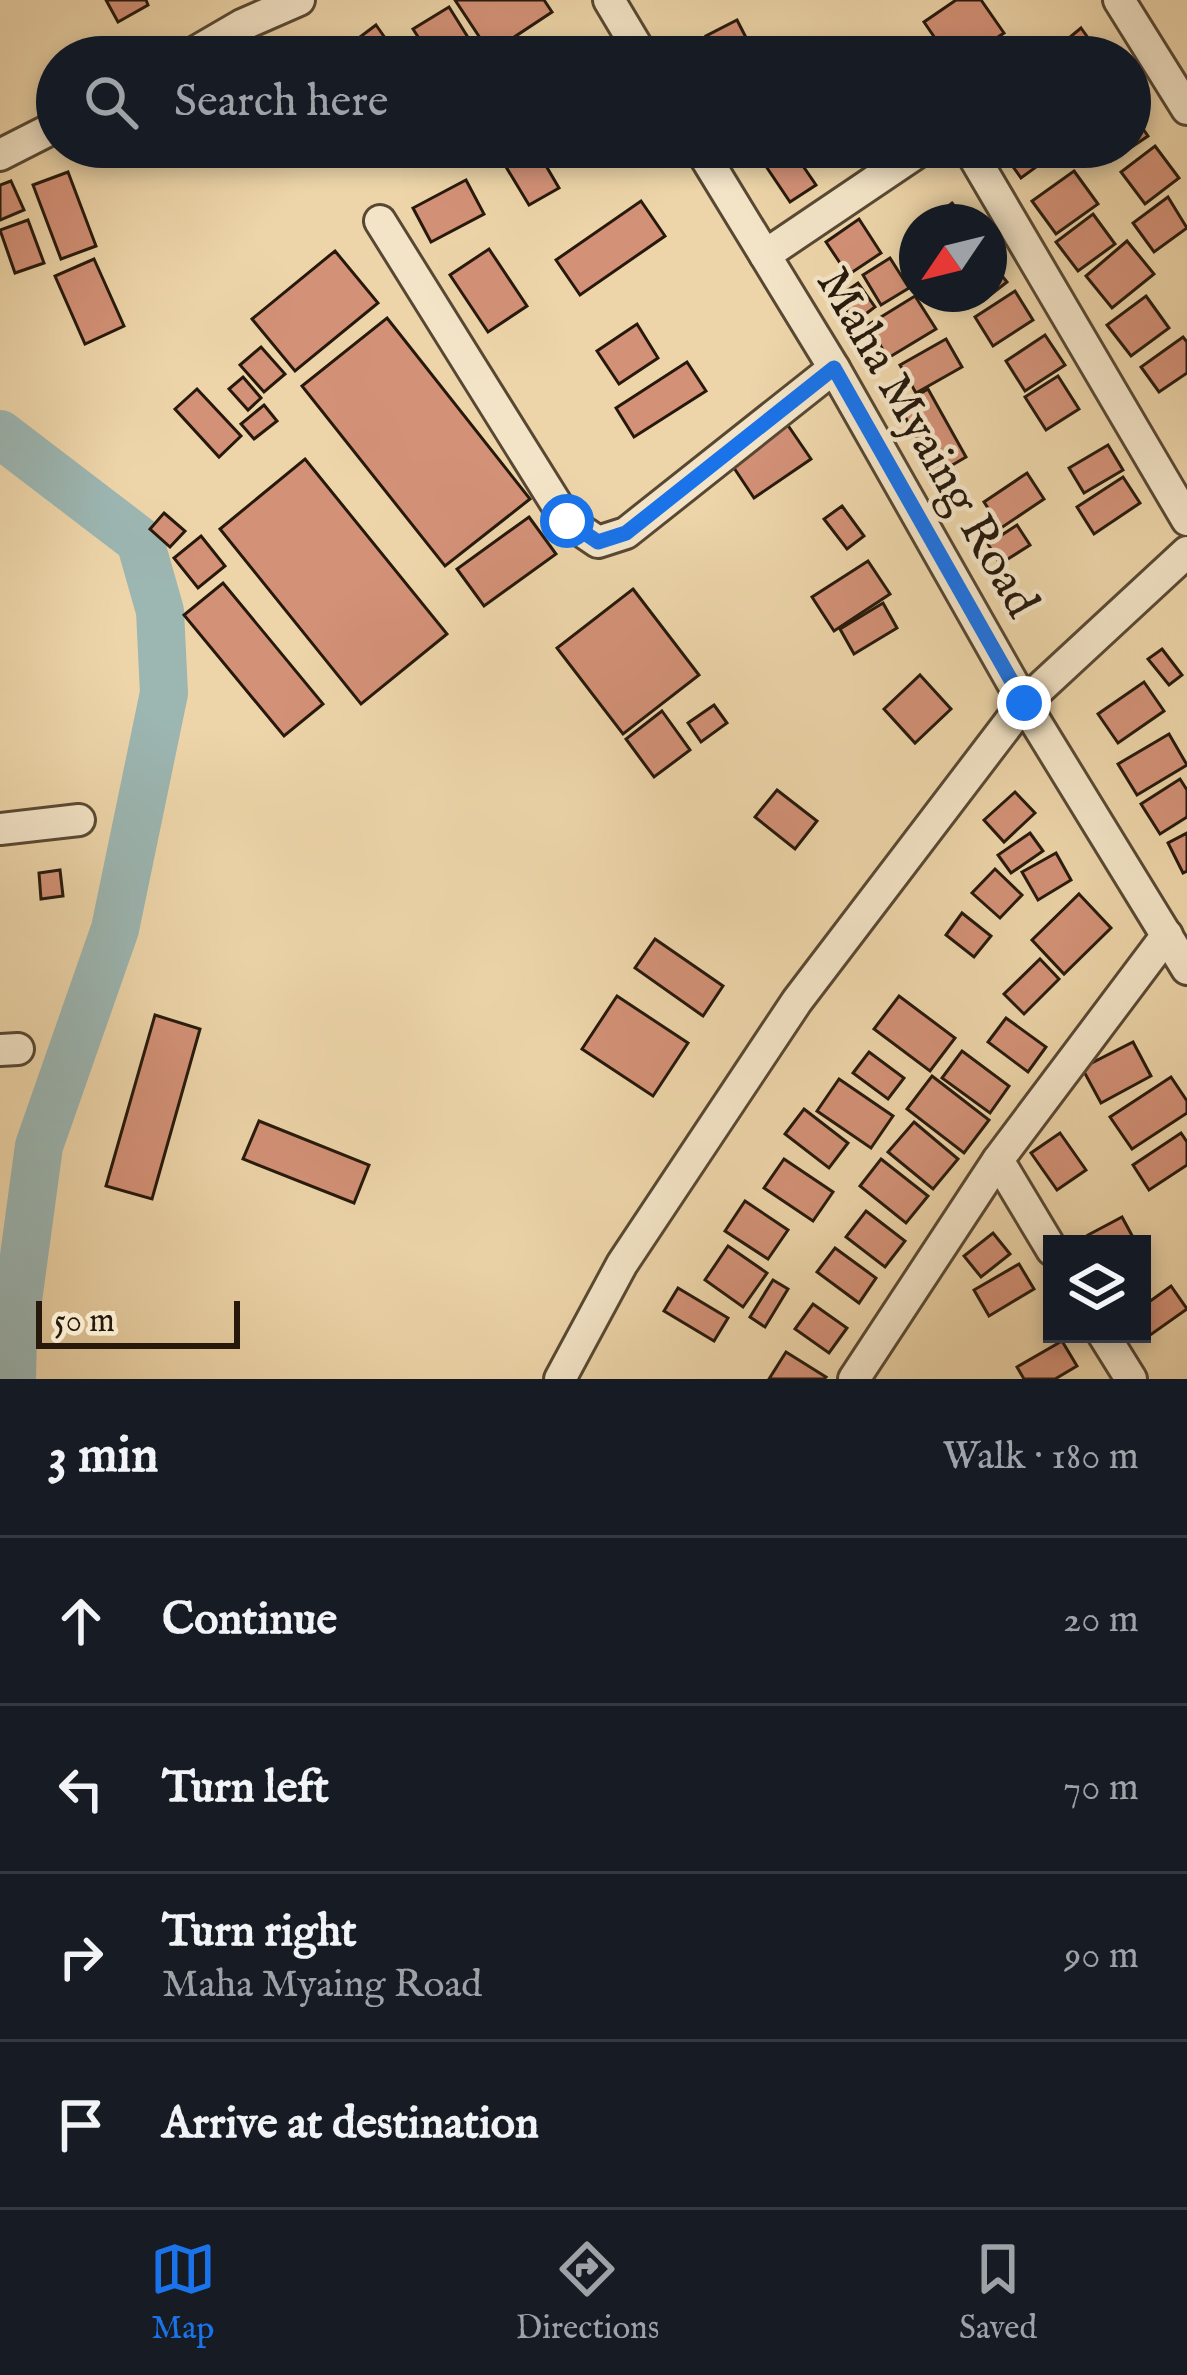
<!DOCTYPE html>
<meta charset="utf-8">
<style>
:root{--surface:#171b24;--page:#20242c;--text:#f1f3f6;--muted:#9ea1a6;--line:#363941;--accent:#1a73e8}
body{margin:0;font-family:"IM FELL English",serif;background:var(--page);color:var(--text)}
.controls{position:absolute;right:36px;bottom:36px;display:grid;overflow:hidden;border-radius:0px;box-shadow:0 6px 18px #0003}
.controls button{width:108px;height:108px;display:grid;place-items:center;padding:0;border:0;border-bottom:3px solid var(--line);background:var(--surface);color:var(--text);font:60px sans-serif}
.compass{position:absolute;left:899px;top:204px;width:108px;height:108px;border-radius:50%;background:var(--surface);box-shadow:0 6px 18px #0003;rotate:235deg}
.scale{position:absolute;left:36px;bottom:30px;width:204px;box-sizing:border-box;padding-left:12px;border:6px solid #26190c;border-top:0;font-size:33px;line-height:42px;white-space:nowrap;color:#26190c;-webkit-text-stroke:9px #f3e4c7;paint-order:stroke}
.stop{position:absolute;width:36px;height:36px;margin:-27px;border:9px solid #1a73e8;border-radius:50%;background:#fff}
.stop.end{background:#1a73e8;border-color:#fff;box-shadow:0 3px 12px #0008}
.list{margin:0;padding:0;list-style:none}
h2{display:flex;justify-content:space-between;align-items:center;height:156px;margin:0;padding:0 48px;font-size:51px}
h2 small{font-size:39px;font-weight:400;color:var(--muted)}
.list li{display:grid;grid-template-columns:78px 1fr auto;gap:36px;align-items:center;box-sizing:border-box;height:168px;padding:0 48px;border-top:3px solid var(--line)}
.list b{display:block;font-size:45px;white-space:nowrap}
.list p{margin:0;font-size:39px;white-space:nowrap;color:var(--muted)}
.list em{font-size:39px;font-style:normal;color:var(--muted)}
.icon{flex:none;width:66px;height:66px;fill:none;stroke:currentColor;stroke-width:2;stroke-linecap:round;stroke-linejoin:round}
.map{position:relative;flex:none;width:1187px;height:1379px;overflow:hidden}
.search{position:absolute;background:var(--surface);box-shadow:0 6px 18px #0003;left:36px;right:36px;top:36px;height:132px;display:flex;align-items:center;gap:30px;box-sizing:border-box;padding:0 42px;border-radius:66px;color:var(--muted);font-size:45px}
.sheet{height:828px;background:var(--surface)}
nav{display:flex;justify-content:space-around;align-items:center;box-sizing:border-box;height:168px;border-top:3px solid var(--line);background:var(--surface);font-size:33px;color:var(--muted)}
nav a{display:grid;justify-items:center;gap:6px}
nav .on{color:var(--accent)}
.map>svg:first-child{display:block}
</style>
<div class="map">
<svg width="1187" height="1379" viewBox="0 0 1187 1379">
<rect width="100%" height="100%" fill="#edd5a9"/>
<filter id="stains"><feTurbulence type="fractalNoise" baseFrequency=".00167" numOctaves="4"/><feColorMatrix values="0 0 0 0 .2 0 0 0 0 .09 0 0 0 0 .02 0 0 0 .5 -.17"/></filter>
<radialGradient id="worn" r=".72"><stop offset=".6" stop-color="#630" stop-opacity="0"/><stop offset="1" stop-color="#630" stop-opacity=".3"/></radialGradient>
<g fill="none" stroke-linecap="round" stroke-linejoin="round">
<polyline stroke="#9cb6b2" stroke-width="48" points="0,434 140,541 160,611 164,693 115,929 39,1146 13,1337 12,1379"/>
</g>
<g fill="#d39177" stroke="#26190c" stroke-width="3">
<polygon points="106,0 146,0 148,5 118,22"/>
<polygon points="455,0 544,0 552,12 490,53"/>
<polygon points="956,0 981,0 1004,33 968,57 948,57 924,22"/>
<polygon points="449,7 469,39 440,57 431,57 413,29"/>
<polygon points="737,20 756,57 717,57 706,36"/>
<polygon points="376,25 390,45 370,57 356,40"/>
<polygon points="1081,28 1096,49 1086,57 1046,57"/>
<polygon points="1130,110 1148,136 1111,161 1102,147 1130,147"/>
<polygon points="1155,146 1179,178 1145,204 1121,172"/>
<polygon points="494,147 535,147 559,188 529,205"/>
<polygon points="753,147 790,147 816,185 790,202"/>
<polygon points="999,147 1061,147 1062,148 1021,178"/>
<polygon points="1074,171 1098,204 1056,234 1032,201"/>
<polygon points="68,172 96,246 61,259 33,185"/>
<polygon points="466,180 484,214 431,242 413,208"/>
<polygon points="11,181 24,210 0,220 0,185"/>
<polygon points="1168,197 1187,228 1154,252 1133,223"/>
<polygon points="641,201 665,236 580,295 556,260"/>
<polygon points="952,203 967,222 928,222"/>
<polygon points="1093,214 1115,244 1078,271 1056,242"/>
<polygon points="859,219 881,253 848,275 826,242"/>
<polygon points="28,220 44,263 15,273 0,230"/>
<polygon points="1127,241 1154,274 1112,308 1086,276"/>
<polygon points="489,249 527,306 488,332 450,275"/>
<polygon points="335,251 378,303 295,371 252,319"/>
<polygon points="890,258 909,288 881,305 863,275"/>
<polygon points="94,259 124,326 85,344 55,276"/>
<polygon points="989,260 1007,282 984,300 979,294 989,294"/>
<polygon points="858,283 875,307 855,322 838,297"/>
<polygon points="1015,291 1033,320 993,346 975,317"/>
<polygon points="915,296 936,329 888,358 868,325"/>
<polygon points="1146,296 1169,328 1131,356 1107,325"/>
<polygon points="387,318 530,499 445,566 302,386"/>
<polygon points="637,324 658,358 619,384 597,351"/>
<polygon points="1045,335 1065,365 1025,391 1006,361"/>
<polygon points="1183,337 1187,342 1187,373 1159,392 1141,367"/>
<polygon points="946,339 962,367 916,393 900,365"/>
<polygon points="261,347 285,374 264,392 240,365"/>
<polygon points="687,362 706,391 634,437 616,408"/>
<polygon points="1058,376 1079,409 1046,430 1025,397"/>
<polygon points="243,377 261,398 248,410 229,389"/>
<polygon points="197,389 241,436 219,457 175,409"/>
<polygon points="928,389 966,457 937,474 899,406"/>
<polygon points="264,405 277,421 254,439 241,424"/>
<polygon points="787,424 811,459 754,498 730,462"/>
<polygon points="1108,445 1123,470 1084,493 1069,468"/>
<polygon points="305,459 447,634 361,704 220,529"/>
<polygon points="1027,473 1044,499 1001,528 984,502"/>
<polygon points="1123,477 1140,503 1094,534 1077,507"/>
<polygon points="842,506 864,536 847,549 824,519"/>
<polygon points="164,513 185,531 170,547 150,529"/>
<polygon points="529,517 556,554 484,606 457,569"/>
<polygon points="1017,525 1030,545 1000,564 988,544"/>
<polygon points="201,536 225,566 198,588 174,558"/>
<polygon points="868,561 890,594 834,631 812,597"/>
<polygon points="223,583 323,704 284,736 184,615"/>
<polygon points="633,589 699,675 623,734 557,648"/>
<polygon points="883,603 897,628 854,654 840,629"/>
<polygon points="1162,649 1182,675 1169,685 1148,659"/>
<polygon points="920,675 951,709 915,743 884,709"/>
<polygon points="1144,682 1164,711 1118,743 1098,714"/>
<polygon points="714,705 727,723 701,742 688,723"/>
<polygon points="662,711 690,750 654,777 626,739"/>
<polygon points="1169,734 1187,765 1137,795 1118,764"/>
<polygon points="1180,779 1187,790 1187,817 1160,834 1141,804"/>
<polygon points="777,790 817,821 795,849 755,817"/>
<polygon points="1015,792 1035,813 1004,842 984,820"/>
<polygon points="1030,833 1043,851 1011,873 998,855"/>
<polygon points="1187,833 1187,871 1183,873 1168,843"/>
<polygon points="1056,853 1071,880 1038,900 1022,872"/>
<polygon points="995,869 1022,895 1000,918 972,893"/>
<polygon points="60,870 63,896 41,899 39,873"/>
<polygon points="1079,894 1111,928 1064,974 1032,940"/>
<polygon points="962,913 991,936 974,957 946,935"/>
<polygon points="655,939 723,986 703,1016 635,968"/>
<polygon points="1040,959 1059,979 1024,1014 1004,994"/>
<polygon points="617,996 688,1043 653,1096 582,1049"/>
<polygon points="899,996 955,1038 930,1071 874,1029"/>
<polygon points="155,1015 200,1029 152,1199 106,1186"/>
<polygon points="1006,1018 1046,1047 1028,1072 988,1042"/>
<polygon points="1133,1042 1151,1076 1101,1103 1082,1068"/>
<polygon points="962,1051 1009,1086 990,1113 942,1078"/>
<polygon points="869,1052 904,1078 888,1099 853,1073"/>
<polygon points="932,1076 989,1120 964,1153 907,1109"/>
<polygon points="1171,1077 1187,1101 1187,1113 1132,1149 1110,1117"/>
<polygon points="839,1079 893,1116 871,1148 817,1111"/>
<polygon points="804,1109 848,1143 829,1168 785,1134"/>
<polygon points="259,1121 369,1165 354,1203 243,1159"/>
<polygon points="914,1122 958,1159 933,1189 888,1152"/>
<polygon points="1060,1133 1086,1170 1057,1190 1031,1153"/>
<polygon points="1181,1133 1187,1142 1187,1165 1149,1190 1133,1165"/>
<polygon points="784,1159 833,1192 813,1221 764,1188"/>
<polygon points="881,1159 928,1196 906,1223 860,1186"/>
<polygon points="745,1201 788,1230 768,1259 725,1231"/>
<polygon points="866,1211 905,1241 885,1267 846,1237"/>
<polygon points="1122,1217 1135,1241 1093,1244 1088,1235"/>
<polygon points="993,1233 1010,1254 981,1277 964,1256"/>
<polygon points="728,1246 767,1273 743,1307 705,1280"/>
<polygon points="835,1248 876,1278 859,1303 817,1272"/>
<polygon points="1019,1264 1034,1289 989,1316 974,1290"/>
<polygon points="773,1280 788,1289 765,1327 750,1317"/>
<polygon points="1171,1286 1187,1309 1146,1338 1142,1332 1142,1307"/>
<polygon points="678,1288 728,1318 714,1341 664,1311"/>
<polygon points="813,1304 847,1328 829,1353 795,1329"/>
<polygon points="1062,1341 1077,1366 1055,1379 1024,1379 1017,1367"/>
<polygon points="786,1352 826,1377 824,1379 769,1379"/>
</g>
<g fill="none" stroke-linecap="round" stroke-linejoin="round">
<defs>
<g id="minor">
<polyline points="609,0 643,57"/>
<polyline points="1119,0 1187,109"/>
<polyline points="187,57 242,25 299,0"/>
<polyline points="1001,57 1004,54"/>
<polyline points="699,147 834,368 1024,703 1187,969"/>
<polyline points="968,147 1187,520"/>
<polyline points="0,155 57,126"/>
<polyline points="380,221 567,521 598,542 626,533 834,368"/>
<polyline points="765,255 925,147"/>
<polyline points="0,829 79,820"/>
<polyline points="0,1050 18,1049"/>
<polyline points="998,1160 1052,1250"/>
<polyline points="1103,1334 1131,1379"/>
<polyline points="560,1379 622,1264 797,1001 1024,703 1187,552"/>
<polyline points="854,1379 998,1160 1167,935"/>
</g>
</defs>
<use href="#minor" stroke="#584833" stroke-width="36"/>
<use href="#minor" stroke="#f3e4c7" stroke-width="30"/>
</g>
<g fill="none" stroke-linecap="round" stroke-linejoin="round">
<polyline stroke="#1a73e8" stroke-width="15" points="567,521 598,542 626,533 834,368 1024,703"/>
</g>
<g text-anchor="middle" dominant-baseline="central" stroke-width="9" stroke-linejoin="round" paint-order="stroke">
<g font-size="48" fill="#26190c" stroke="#f3e4c7">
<text transform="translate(926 443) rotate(60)">Maha Myaing Road</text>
</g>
</g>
<rect width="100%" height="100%" filter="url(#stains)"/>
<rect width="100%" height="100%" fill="url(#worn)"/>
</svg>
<div class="controls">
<button><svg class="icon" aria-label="layers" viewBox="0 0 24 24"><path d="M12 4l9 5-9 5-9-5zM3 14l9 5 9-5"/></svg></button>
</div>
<svg class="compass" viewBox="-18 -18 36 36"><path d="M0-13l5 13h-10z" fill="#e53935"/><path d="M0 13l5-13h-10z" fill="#9ea1a6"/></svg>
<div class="scale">50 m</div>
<div class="stop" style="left:567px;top:521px"></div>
<div class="stop end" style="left:1024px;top:703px"></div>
<div class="search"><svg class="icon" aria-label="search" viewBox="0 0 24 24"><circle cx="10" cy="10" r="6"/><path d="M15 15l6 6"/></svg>Search here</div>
</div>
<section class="sheet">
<h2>3 min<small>Walk · 180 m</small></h2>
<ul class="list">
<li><svg class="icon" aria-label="ahead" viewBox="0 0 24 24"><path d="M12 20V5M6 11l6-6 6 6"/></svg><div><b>Continue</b></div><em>20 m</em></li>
<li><svg class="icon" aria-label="left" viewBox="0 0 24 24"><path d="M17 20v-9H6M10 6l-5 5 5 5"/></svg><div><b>Turn left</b></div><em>70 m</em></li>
<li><svg class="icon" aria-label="right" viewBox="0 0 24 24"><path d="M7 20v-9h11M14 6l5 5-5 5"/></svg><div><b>Turn right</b><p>Maha Myaing Road</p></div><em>90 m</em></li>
<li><svg class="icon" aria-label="arrive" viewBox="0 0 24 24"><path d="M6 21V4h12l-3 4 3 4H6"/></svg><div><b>Arrive at destination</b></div></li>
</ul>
</section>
<nav>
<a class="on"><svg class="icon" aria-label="map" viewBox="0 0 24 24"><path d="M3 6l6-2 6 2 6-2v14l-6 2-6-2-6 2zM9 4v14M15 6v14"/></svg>Map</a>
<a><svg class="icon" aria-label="directions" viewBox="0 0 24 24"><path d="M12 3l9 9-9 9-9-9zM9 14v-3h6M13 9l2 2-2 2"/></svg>Directions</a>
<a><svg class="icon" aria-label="saved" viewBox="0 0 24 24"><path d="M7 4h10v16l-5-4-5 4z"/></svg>Saved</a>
</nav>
